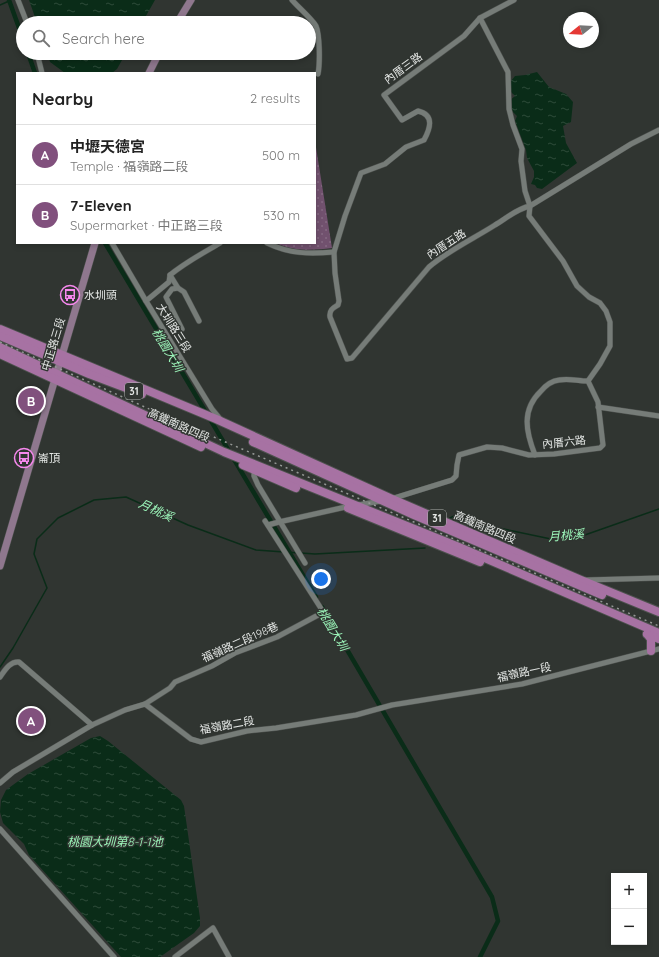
<!DOCTYPE html>
<meta charset="utf-8">
<style>
:root{--surface:#fff;--page:#f6f6f6;--text:#222;--muted:#767676;--line:#e0e0e0;--accent:#81507d}
body{margin:0;font-family:Quicksand,"Noto Sans TC",sans-serif;background:var(--page);color:var(--text)}
.controls{position:absolute;right:12px;bottom:12px;display:grid;overflow:hidden;border-radius:0px;box-shadow:0 2px 6px #0003}
.controls button{width:36px;height:36px;display:grid;place-items:center;padding:0;border:0;border-bottom:1px solid var(--line);background:var(--surface);color:var(--text);font:20px sans-serif}
.compass{position:absolute;left:563px;top:12px;width:36px;height:36px;border-radius:50%;background:var(--surface);box-shadow:0 2px 6px #0003;rotate:252deg}
.you{position:absolute;left:321px;top:579px;width:14px;height:14px;margin:-10px;border:3px solid #fff;border-radius:50%;background:#1a73e8;box-shadow:0 0 0 6px #1a73e833}
.badge{display:grid;place-items:center;width:26px;height:26px;border-radius:50%;background:var(--accent);color:#fff;font-size:13px;font-weight:700}
.pin{position:absolute;translate:-50% -50%;border:2px solid #fff;box-shadow:0 1px 4px #0006}
.list{margin:0;padding:0;list-style:none}
h2{display:flex;justify-content:space-between;align-items:center;height:52px;margin:0;padding:0 16px;font-size:17px}
h2 small{font-size:13px;font-weight:400;color:var(--muted)}
.list li{display:grid;grid-template-columns:26px 1fr auto;gap:12px;align-items:center;box-sizing:border-box;height:60px;padding:0 16px;border-top:1px solid var(--line)}
.list b{display:block;font-size:15px;white-space:nowrap}
.list p{margin:0;font-size:13px;white-space:nowrap;color:var(--muted)}
.list em{font-size:13px;font-style:normal;color:var(--muted)}
.icon{flex:none;width:22px;height:22px;fill:none;stroke:currentColor;stroke-width:2;stroke-linecap:round;stroke-linejoin:round}
.map{position:relative;flex:none;width:659px;height:957px;overflow:hidden}
.search{position:absolute;background:var(--surface);box-shadow:0 2px 6px #0003;left:16px;top:16px;width:300px;height:44px;display:flex;align-items:center;gap:10px;box-sizing:border-box;padding:0 14px;border-radius:22px;color:var(--muted);font-size:15px}
.panel{position:absolute;background:var(--surface);box-shadow:0 2px 6px #0003;left:16px;top:72px;width:300px;height:172px;border-radius:0px}
.map>svg:first-child{display:block}
</style>
<div class="map">
<svg width="659" height="957" viewBox="0 0 659 957">
<defs>
<pattern id="grass-dots" width="8" height="8" patternUnits="userSpaceOnUse"><rect width="8" height="8" fill="#71516e"/><path d="M2 2h.1M6 6h.1" fill="none" stroke="#856a83" stroke-width="1.8" stroke-linecap="round"/></pattern>
<pattern id="water-ripples" width="26" height="14" patternUnits="userSpaceOnUse"><rect width="26" height="14" fill="#0a2c18"/><path d="M2 4q2-2 4 0t4 0M15 11q2-2 4 0t4 0" fill="none" stroke="#2e4b39"/></pattern>
</defs>
<rect width="100%" height="100%" fill="#303531"/>
<path fill="url(#grass-dots)" d="M 315,141 L 332,248 C 313,250 294,252 276,243 L 315,243 Z"/>
<g fill="url(#water-ripples)">
<polygon points="29,0 155,0 142,23 37,23"/>
<polygon points="47,53 126,53 117,69 112,73 65,73 50,62"/>
<polygon points="537,72 549,87 566,94 573,102 571,122 563,126 566,143 577,163 542,189 537,188 535,185 531,184 534,177 534,171 527,158 526,150 515,121 517,116 512,111 508,102 515,96 511,92 511,81 515,76 525,75"/>
<polygon points="100,736 108,741 181,800 184,806 200,918 200,926 194,933 160,957 121,957 29,855 24,844 3,823 0,812 1,800 6,790 28,774 91,738"/>
</g>
<g fill="none" stroke-linecap="round" stroke-linejoin="round">
<g stroke="#0a2c18" stroke-width="1.5">
<polyline points="0,5 9,1"/>
<polyline points="450,518 460,513 494,527 551,539 582,536 659,509"/>
<polyline points="287,552 298,553"/>
<polyline points="301,553 315,554 425,548"/>
<polyline points="0,667 13,648 47,588 34,554 37,539 58,518 94,500 126,497 188,525 256,550 284,552"/>
</g>
<g stroke="#0a2c18" stroke-width="4.5">
<polyline points="9,0 23,39"/>
<polyline points="28,53 35,73"/>
<polyline points="105,243 316,597"/>
<polyline points="322,607 492,897 498,921 480,957"/>
</g>
<defs>
<g id="street">
<polyline points="18,0 27,23"/>
<path d="M 292,0 C 298,7 312,19 316,26 C 320,35 320,64 318,74"/>
<path d="M 514,0 L 480,18 L 464,36 L 384,95 L 402,120 L 418,111 C 435,115 430,129 424,140 L 406,147 L 385,164 L 361,173 L 345,216 L 334,252 L 335,273 L 339,301 L 338,305 C 333,308 329,310 330,317 L 347,359 L 352,358 L 429,267 C 449,250 473,239 495,225 C 507,218 516,209 530,206 L 631,144 L 659,130"/>
<polyline points="37,53 42,73"/>
<polyline points="112,243 146,301 212,409 221,420"/>
<path d="M 267,243 C 290,254 309,254 334,252"/>
<polyline points="170,275 178,288 184,292 199,321"/>
<polyline points="178,288 172,289 166,297 182,329"/>
<path d="M 146,301 L 169,282 L 170,275 C 186,262 203,253 220,243"/>
<polyline points="598,407 659,416"/>
<path d="M 535,455 C 526,432 521,410 541,391 C 546,385 551,381 559,380 C 569,378 578,381 588,381"/>
<polyline points="254,470 254,476 258,485 305,563"/>
<polyline points="391,499 452,480 456,476 457,465 459,455 487,447 502,448 529,455 554,454 600,448 603,445 598,402 588,381 600,364 610,346 610,322 606,311 600,303 589,297 577,286 563,261 529,216 530,206 525,191 521,161 522,149 513,125 509,109 508,72 480,18"/>
<polyline points="358,505 381,501"/>
<polyline points="268,525 279,522 350,506"/>
<polyline points="586,580 659,578"/>
<path d="M 0,677 C 5,670 10,661 19,662 L 92,725"/>
<polyline points="145,704 170,688 175,682 212,666 235,653 277,637 320,614 322,610 265,521"/>
<polyline points="0,783 13,772 92,725 125,710 145,704 191,739 201,742 247,731 276,728 356,715 392,705 522,684 659,649"/>
<polyline points="0,829 114,957"/>
<polyline points="175,957 213,928 229,957"/>
</g>
<g id="secondary">
<polyline points="177,23 191,0"/>
<polyline points="149,73 159,53"/>
<polyline points="0,566 95,243"/>
</g>
<g id="primary">
<polyline points="0,329 216,419 392,499 581,580 659,612"/>
<polyline points="0,336 89,374 142,394"/>
<polyline points="0,347 224,452 459,547 659,633"/>
<polyline points="0,354 201,447"/>
<polyline points="253,442 414,515 602,595"/>
<polyline points="243,465 296,488"/>
<polyline points="348,508 480,562"/>
<polyline points="647,634 659,639"/>
<polyline points="647,634 651,639 651,651"/>
</g>
</defs>
<use href="#street" stroke="#4d514e" stroke-width="6"/>
<use href="#secondary" stroke="#4d514e" stroke-width="8"/>
<use href="#primary" stroke="#4d514e" stroke-width="10"/>
<use href="#street" stroke="#767c78" stroke-width="5"/>
<use href="#secondary" stroke="#8f778e" stroke-width="7"/>
<use href="#primary" stroke="#a772a3" stroke-width="8"/>
<polyline stroke="#959996" stroke-width="1.5" stroke-dasharray="2 4" stroke-linecap="butt" points="0,342 176,421 659,626"/>
</g>
<defs>
<symbol id="bus-ring" viewBox="-11 -11 22 22"><circle r="9.5" fill="#303531" stroke="#f688ed" stroke-width="1.5"/><path d="M-5-6H5V4H4V6H2V4H-2V6H-4V4H-5ZM-3.5-4V0h7V-4ZM-3.5 1.2v1.5H-2V1.2ZM2 1.2v1.5H3.5V1.2Z" fill="#f688ed"/></symbol>
</defs>
<g fill-rule="evenodd">
<use href="#bus-ring" x="59" y="284" width="22" height="22"/>
<use href="#bus-ring" x="13" y="447" width="22" height="22"/>
</g>
<g text-anchor="middle" dominant-baseline="central" stroke-width="3" stroke-linejoin="round" paint-order="stroke">
<g fill="#303531" stroke="#aeb2af" stroke-width="1">
<rect x="125" y="383" width="18" height="16" rx="3"/>
<rect x="428" y="510" width="18" height="16" rx="3"/>
</g>
<g font-size="10" font-weight="bold" fill="#e4e7e5">
<text x="134" y="391">31</text>
<text x="437" y="518">31</text>
</g>
<g font-size="11" fill="#e4e7e5" stroke="#303531">
<text transform="translate(403 68) rotate(-36)">內厝三路</text>
<text transform="translate(446 244) rotate(-33)">內厝五路</text>
<text transform="translate(174 328) rotate(58)">大圳路三段</text>
<text transform="translate(53 344) rotate(-73)">中正路三段</text>
<text transform="translate(179 425) rotate(24)">高鐵南路四段</text>
<text transform="translate(564 442) rotate(-6)">內厝六路</text>
<text transform="translate(485 527) rotate(23)">高鐵南路四段</text>
<text transform="translate(240 642) rotate(-24)">福嶺路二段198巷</text>
<text transform="translate(524 672) rotate(-12)">福嶺路一段</text>
<text transform="translate(227 725) rotate(-10)">福嶺路二段</text>
</g>
<g font-size="11" fill="#e4e7e5" stroke="#303531" text-anchor="start">
<text x="84" y="295">水圳頭</text>
<text x="38" y="458">崙頂</text>
</g>
<g font-size="12" font-style="italic" fill="#9cf6ba" stroke="#303531">
<text transform="translate(168 350) rotate(59)">桃園大圳</text>
<text transform="translate(156 510) rotate(25)">月桃溪</text>
<text transform="translate(566 535) rotate(-5)">月桃溪</text>
<text transform="translate(333 629) rotate(59)">桃園大圳</text>
<text x="115" y="841">桃園大圳第8-1-1池</text>
</g>
</g>
</svg>
<div class="controls">
<button>+</button>
<button>−</button>
</div>
<svg class="compass" viewBox="-18 -18 36 36"><path d="M0-13l5 13h-10z" fill="#e53935"/><path d="M0 13l5-13h-10z" fill="#767676"/></svg>
<div class="you"></div>
<div class="pin badge" style="left:31px;top:721px">A</div>
<div class="pin badge" style="left:31px;top:401px">B</div>
<div class="search"><svg class="icon" aria-label="search" viewBox="0 0 24 24"><circle cx="10" cy="10" r="6"/><path d="M15 15l6 6"/></svg>Search here</div>
<section class="panel">
<h2>Nearby<small>2 results</small></h2>
<ul class="list">
<li><span class="badge">A</span><div><b>中壢天德宮</b><p>Temple · 福嶺路二段</p></div><em>500 m</em></li>
<li><span class="badge">B</span><div><b>7-Eleven</b><p>Supermarket · 中正路三段</p></div><em>530 m</em></li>
</ul>
</section>
</div>
